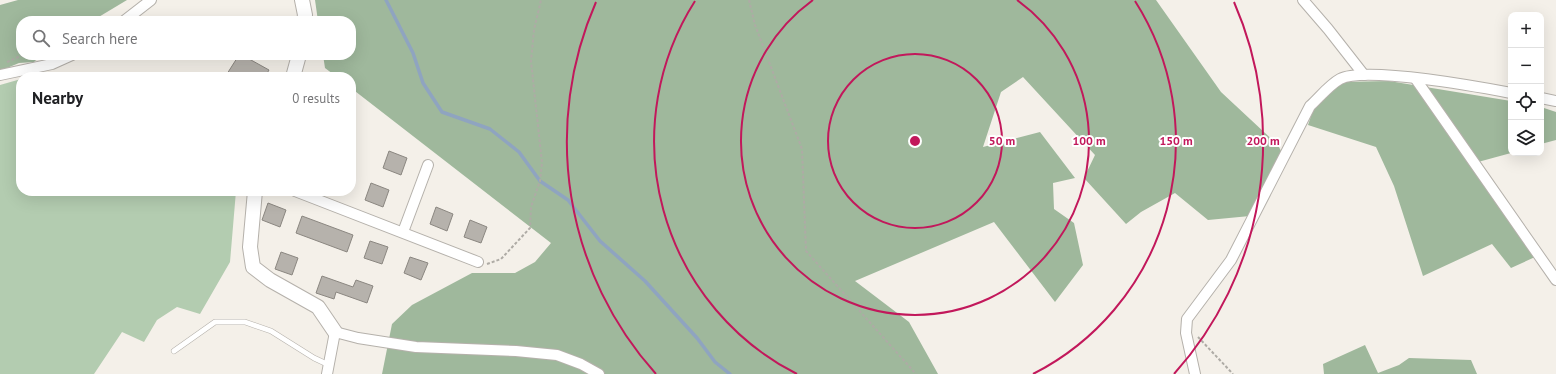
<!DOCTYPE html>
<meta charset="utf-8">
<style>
:root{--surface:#fff;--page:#f2f2f2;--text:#202124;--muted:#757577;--line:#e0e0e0}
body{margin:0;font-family:"PT Sans",sans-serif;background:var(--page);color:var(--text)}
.controls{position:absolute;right:12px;top:12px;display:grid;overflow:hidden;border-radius:8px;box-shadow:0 4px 16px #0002}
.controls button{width:36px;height:36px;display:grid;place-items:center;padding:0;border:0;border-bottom:1px solid var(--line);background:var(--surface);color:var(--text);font:20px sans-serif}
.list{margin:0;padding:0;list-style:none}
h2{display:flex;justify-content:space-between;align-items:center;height:52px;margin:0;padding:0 16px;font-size:17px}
h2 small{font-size:13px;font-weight:400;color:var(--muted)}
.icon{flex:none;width:22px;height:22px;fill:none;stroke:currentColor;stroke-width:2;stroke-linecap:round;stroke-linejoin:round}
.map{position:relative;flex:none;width:1556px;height:374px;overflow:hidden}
.search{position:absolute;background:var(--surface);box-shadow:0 4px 16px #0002;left:16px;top:16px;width:340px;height:44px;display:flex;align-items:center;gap:10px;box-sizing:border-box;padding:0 14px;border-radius:16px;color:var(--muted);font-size:15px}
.panel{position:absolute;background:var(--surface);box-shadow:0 4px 16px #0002;left:16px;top:72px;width:340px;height:124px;border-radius:16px}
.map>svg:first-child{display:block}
</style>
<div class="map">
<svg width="1556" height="374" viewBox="0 0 1556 374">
<rect width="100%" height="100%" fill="#f4f0e9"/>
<polygon fill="#b3ccb0" points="21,79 21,191 236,191 230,262 200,314 177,307 157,320 144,342 122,332 94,374 0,374 0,85"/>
<g fill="#9fb89c">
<polygon points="18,0 127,0 92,21 21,21 21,55 41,55 34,62 19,63 0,71 0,5"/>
<polygon points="315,0 1156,0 1221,92 1278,145 1287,163 1250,216 1208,220 1175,193 1141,212 1126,224 1084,178 1095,155 1023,77 1001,92 983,147 1040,132 1075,178 1053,183 1054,209 1074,223 1083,265 1055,302 994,222 855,281 909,322 938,374 382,374 392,324 412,305 472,273 515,273 535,262 551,243 351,88 351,77 337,77 325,68 323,55 351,55 351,21 318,21"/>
<polygon points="1389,81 1511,101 1511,153 1478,162 1535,257 1511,268 1492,244 1423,276 1394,186 1376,147 1308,125 1313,110 1339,82"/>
<polygon points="1541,107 1556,112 1556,140 1541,144"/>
<polygon points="1365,345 1378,373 1399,365 1409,358 1471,360 1477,374 1324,374 1323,364"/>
</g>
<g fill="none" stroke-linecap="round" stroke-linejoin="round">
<polyline stroke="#8fa4c0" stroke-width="3.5" points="386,0 413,53 423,83 442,112 490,129 519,152 540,181 568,200 600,241 645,281 697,338 715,362 730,374"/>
</g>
<g fill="#b6b2ac" stroke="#8b8781">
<polygon points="239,55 242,55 269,70 265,77 225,77"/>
<polygon points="389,151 407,158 401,175 383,168"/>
<polygon points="371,183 389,190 383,207 365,200"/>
<polygon points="268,203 286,210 280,227 262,220"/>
<polygon points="436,207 453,214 447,231 430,224"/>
<polygon points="302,216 353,235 347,252 296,233"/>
<polygon points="470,220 487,227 481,243 464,237"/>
<polygon points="370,241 388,247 382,264 364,258"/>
<polygon points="281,252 298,258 292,275 275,269"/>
<polygon points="410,257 428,263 421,280 404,273"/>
<polygon points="322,276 353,287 356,280 373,286 367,303 336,292 334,299 316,293"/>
</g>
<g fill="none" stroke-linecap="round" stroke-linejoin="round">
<defs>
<polyline id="lane" points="174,351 215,322 245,322 271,331 314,358 329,365"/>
<g id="street">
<polyline points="1303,0 1328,29 1364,75"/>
<polyline points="124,21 151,0"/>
<polyline points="0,75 52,64 72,55"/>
<polyline points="1415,78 1556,280"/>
<polyline points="1541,98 1556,101"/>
<polyline points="295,191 478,262"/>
<polyline points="403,232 428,165"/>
<polyline points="327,374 335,332 358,338 416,347 516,351 557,355 581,364 599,374"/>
<path d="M 1195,374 L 1186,333 L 1187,319 L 1231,260 L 1310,106 C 1319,98 1329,85 1340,79 C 1365,66 1479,87 1511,93"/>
</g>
<g id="secondary">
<polyline points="302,0 305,15 304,21"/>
<polyline points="293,77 299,55"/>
<polyline points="255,191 250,247 253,267 270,280 318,307 335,332"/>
</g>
</defs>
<use href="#lane" stroke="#b5b1ab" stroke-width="6"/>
<use href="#street" stroke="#b5b1ab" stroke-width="12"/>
<use href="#secondary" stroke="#b5b1ab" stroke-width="16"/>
<g stroke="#aeaba5" stroke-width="2" stroke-dasharray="3 2" stroke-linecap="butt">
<polyline points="749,0 755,25 802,149 806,251 916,374"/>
<polyline points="25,55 32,57"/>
<polyline points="7,62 23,55"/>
<polyline points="487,264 501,259 530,228 531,207 540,181 542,163 531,61 534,30 541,0"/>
<polyline points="1198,337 1233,374"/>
</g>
<use href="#lane" stroke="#fff" stroke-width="5"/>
<use href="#street" stroke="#fff" stroke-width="10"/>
<use href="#secondary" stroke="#fff" stroke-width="14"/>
</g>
<g fill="none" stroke="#c2185b" stroke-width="2">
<circle cx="915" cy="141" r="87"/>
<path d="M1017 0A174 174 0 1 1 813 0"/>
<path d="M797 374A261 261 0 0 1 695 1M1135 1A261 261 0 0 1 1033 374"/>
<path d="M656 374A348 348 0 0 1 596 2M1234 2A348 348 0 0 1 1174 374"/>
</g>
<circle cx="915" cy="141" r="6" fill="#c2185b" stroke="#fff" stroke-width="2"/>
<g font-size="12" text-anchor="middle" font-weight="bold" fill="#c2185b" stroke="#fff" stroke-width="4" stroke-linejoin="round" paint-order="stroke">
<text x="1002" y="145">50 m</text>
<text x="1089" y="145">100 m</text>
<text x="1176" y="145">150 m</text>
<text x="1263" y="145">200 m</text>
</g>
</svg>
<div class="controls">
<button>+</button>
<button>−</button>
<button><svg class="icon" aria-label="locate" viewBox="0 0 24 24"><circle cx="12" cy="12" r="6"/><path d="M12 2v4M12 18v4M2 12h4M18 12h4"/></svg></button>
<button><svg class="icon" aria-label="layers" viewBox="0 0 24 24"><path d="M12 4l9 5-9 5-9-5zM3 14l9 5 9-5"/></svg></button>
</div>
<div class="search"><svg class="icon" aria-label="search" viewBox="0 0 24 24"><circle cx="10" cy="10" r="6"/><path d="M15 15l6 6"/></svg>Search here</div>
<section class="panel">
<h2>Nearby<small>0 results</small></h2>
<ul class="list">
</ul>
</section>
</div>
